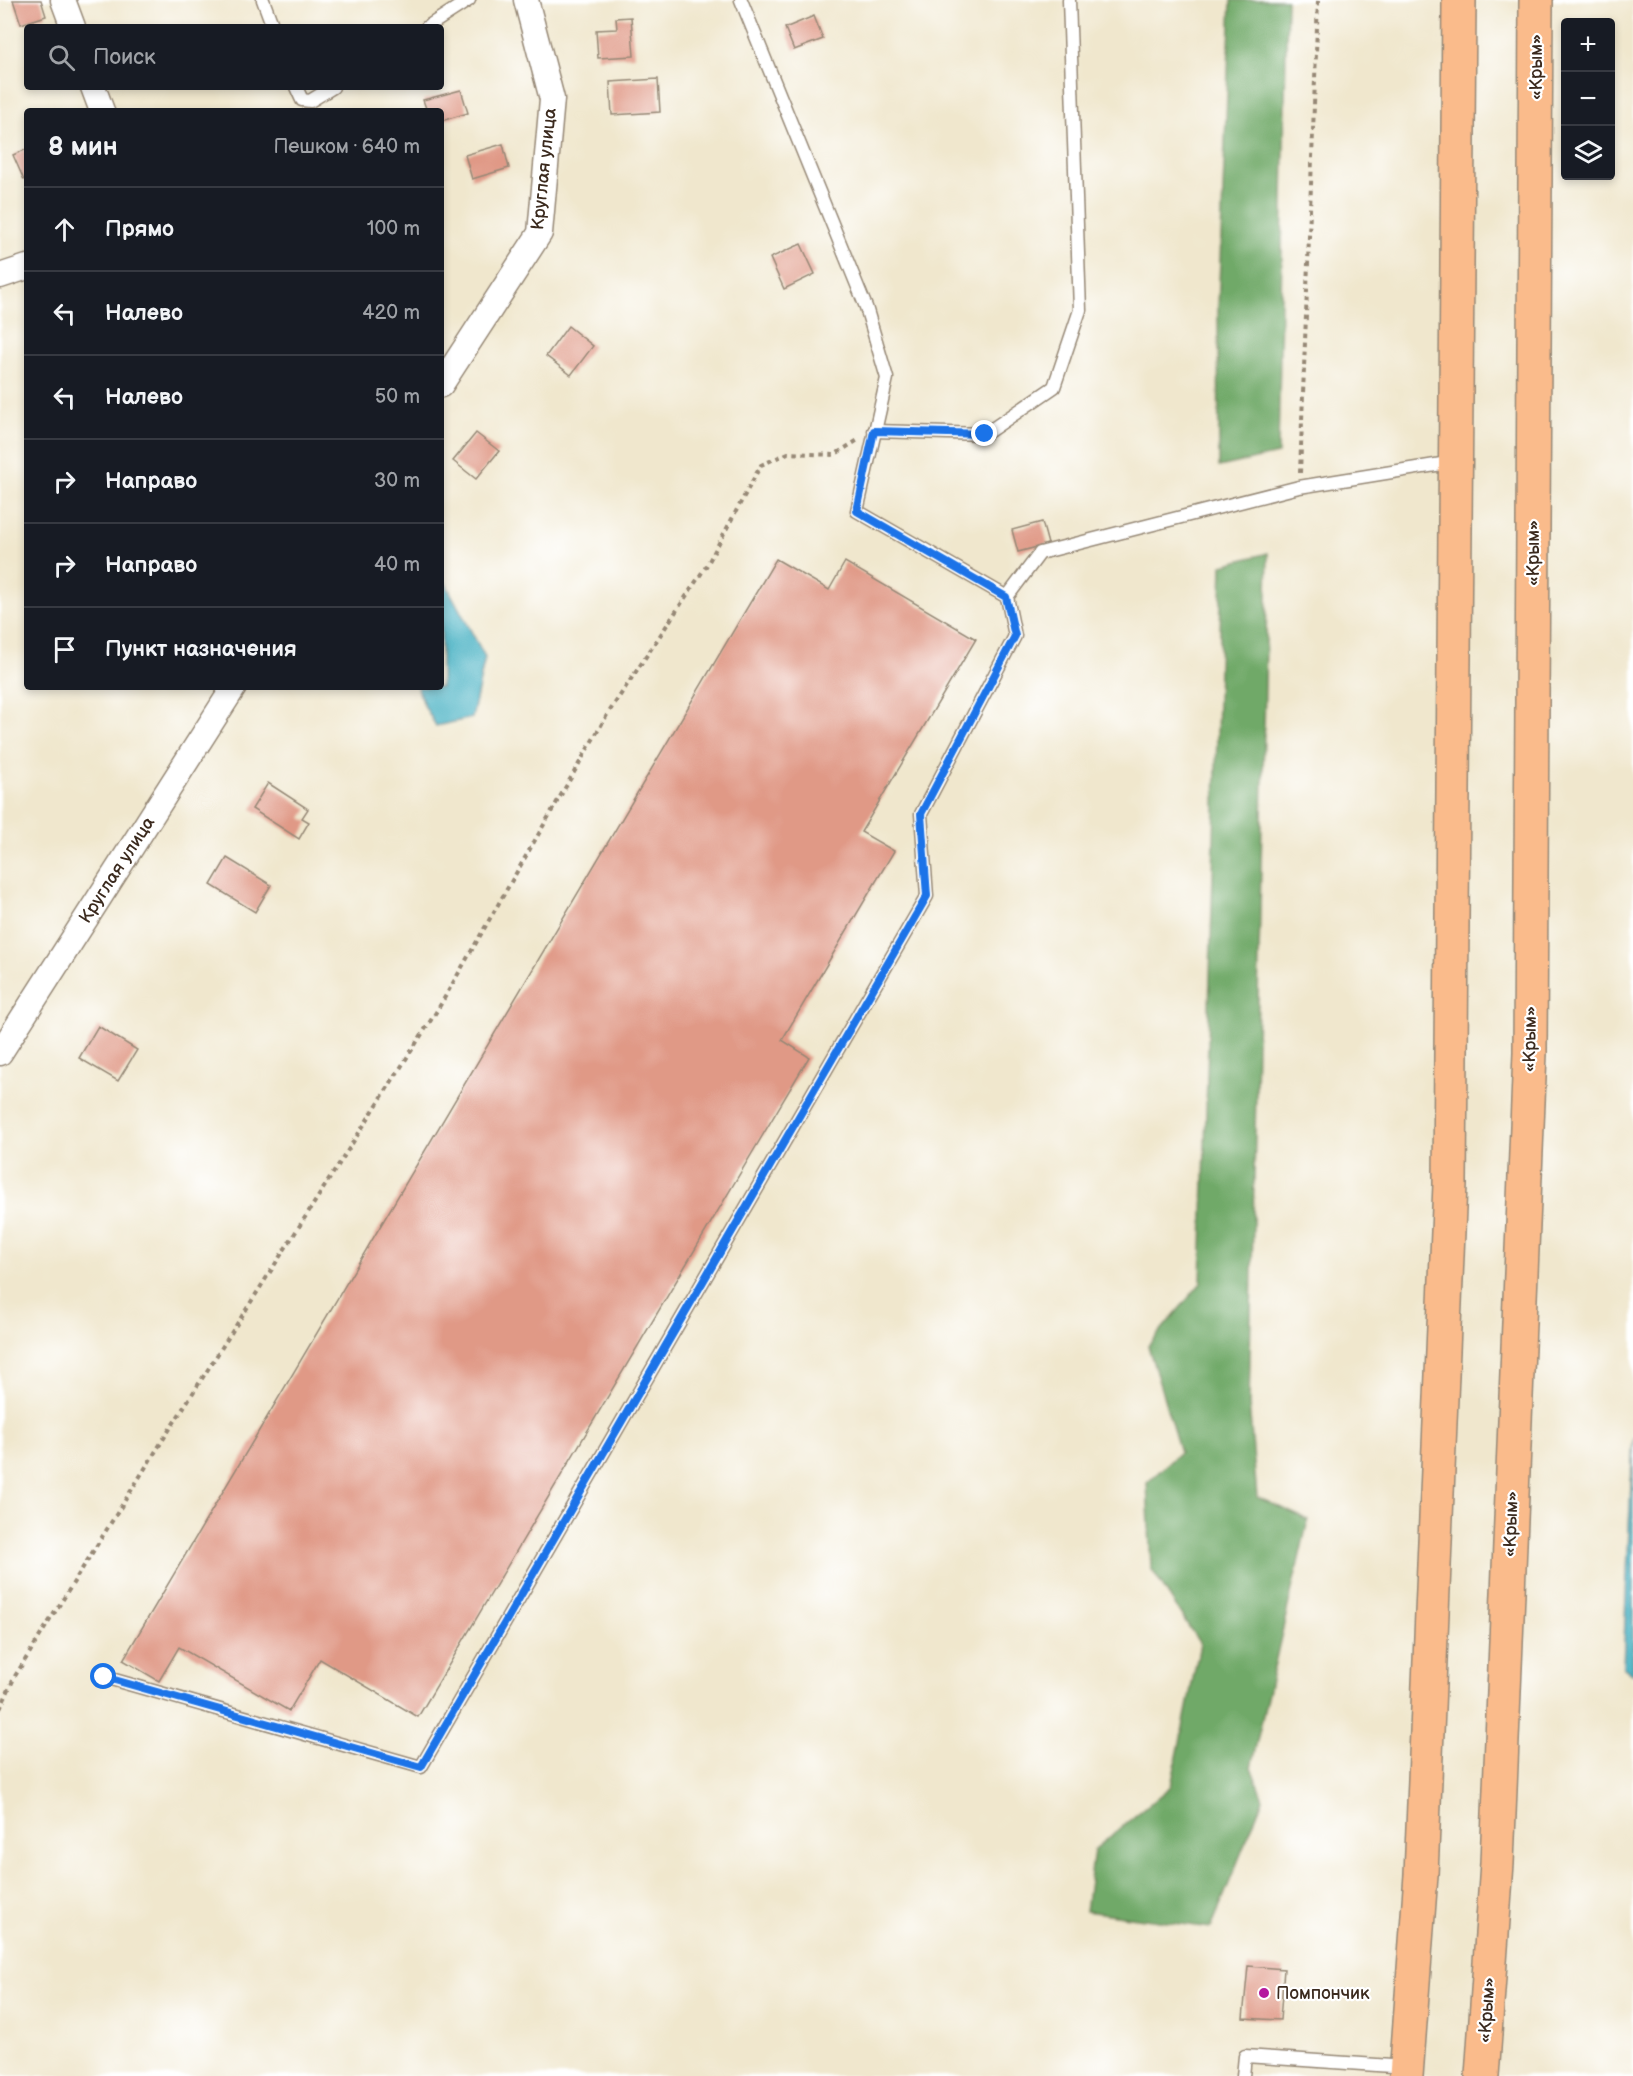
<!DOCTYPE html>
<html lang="ru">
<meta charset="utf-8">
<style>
:root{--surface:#171b24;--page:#20242c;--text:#f1f3f6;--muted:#9ea1a6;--line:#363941}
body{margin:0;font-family:"Balsamiq Sans",sans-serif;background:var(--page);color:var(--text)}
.controls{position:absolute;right:18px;top:18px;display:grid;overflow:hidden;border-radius:6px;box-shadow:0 3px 9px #0003}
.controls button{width:54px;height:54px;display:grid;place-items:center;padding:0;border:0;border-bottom:2px solid var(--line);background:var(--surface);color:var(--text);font:30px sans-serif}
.stop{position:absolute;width:18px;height:18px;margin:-14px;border:4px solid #1a73e8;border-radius:50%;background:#fff}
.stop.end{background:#1a73e8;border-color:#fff;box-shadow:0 2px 6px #0008}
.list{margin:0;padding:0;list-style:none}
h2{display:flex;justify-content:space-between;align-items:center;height:78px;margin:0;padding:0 24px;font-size:26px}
h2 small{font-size:20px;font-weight:400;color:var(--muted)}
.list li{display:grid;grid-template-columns:39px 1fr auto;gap:18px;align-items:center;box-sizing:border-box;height:84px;padding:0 24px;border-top:2px solid var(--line)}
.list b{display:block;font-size:22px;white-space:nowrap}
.list em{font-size:20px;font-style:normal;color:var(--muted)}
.icon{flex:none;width:33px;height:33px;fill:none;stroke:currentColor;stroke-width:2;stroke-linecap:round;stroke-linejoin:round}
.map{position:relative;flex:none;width:1633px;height:2076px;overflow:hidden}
.search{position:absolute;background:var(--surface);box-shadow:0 3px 9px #0003;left:24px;top:24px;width:420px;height:66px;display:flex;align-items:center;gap:15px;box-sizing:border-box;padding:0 21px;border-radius:6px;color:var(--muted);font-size:22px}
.panel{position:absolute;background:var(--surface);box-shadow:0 3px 9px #0003;left:24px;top:108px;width:420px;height:582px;border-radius:6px}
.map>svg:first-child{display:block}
</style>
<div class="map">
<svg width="1633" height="2076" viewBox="0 0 1633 2076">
<rect width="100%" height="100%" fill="#fff"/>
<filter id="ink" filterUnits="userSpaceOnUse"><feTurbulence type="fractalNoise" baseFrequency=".0167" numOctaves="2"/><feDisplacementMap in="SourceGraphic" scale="12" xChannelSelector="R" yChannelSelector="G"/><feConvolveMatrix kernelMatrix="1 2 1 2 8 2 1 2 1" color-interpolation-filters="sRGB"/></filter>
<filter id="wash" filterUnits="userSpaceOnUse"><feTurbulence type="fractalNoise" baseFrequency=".008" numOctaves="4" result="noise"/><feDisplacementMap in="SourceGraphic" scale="24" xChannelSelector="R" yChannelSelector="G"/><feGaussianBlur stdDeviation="1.35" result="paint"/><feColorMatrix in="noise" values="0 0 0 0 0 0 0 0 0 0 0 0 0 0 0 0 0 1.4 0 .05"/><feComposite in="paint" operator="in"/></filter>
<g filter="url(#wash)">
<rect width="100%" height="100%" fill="#f0e7cd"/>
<g fill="#70a968" stroke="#566a43" stroke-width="1.5">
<polygon points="1231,0 1287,0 1278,454 1219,467 1218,308"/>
<polygon points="1268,553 1249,1404 1257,1497 1308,1520 1251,1767 1263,1799 1211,1928 1086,1911 1094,1850 1171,1786 1200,1644 1151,1568 1147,1483 1180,1452 1148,1346 1201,1283 1222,565"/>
</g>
<g fill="#44b0c2" stroke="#406d70" stroke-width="1.5">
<polygon points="441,575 485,657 472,718 436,726 425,707 417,687 441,687"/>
<polygon points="1633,1437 1633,1674 1623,1667"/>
</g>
<g id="blocks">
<g fill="#e09986">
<polygon points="13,0 41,0 46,16 21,24"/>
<polygon points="814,16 823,39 794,50 785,28"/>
<polygon points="631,17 634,56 598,58 596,30 617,29 616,18"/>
<polygon points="658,79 660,112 612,115 610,82"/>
<polygon points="461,90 468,113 441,121 441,111 427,111 423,100"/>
<polygon points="503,144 509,168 472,179 465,155"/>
<polygon points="27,149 27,178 24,180 13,155"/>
<polygon points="801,244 815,274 784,289 770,258"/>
<polygon points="568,326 593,346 571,375 546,356"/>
<polygon points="476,433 499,451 476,479 453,461"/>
<polygon points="1042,522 1048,544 1018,552 1012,530"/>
<polygon points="776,559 829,590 845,562 976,639 861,832 894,851 782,1040 809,1057 418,1717 320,1659 289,1711 179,1647 159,1681 123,1660"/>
<polygon points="268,783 308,809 302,818 309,822 299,839 252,809"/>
<polygon points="227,858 271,885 255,912 211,885"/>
<polygon points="98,1026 137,1050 118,1081 79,1058"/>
<polygon points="1248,1966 1284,1969 1280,2020 1243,2018"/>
</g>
</g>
</g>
<g filter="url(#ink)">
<use href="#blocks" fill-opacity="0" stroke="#968876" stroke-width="1.5"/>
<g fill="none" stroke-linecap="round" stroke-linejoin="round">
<defs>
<g id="lane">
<polyline points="263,0 273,27"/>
<polyline points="427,27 469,0"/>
<polyline points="296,87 302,100 310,101 333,87"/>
<polyline points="874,431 985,434 1054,387 1080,310 1069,0"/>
<polyline points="1007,597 1040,553 1299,487 1454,462"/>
<polyline points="104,1677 421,1767 927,896 921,814 1015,636 1007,597 857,511 887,378 866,307 741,0"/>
<polyline points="1243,2076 1245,2056 1406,2067"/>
</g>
<g id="street">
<polyline points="63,0 73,27"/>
<polyline points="93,87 102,111"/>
<polyline points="0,276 27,267"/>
<polyline points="441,385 540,233 552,99 526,0"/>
<polyline points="0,1053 234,687"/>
</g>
<g id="highway">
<polyline points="1406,2076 1421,1875 1450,1184 1459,0"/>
<polyline points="1482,2076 1497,1863 1530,1053 1536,0"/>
</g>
</defs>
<use href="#lane" stroke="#968876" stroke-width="15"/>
<use href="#street" stroke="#968876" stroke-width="27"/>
<use href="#highway" stroke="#968876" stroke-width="36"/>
<g stroke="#968876" stroke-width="4" stroke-dasharray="4.5 4.5" stroke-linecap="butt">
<polyline points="1300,473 1318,0"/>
<polyline points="0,1709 15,1676 159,1446 438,1009 607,715 707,565 761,465 788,453 834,455 858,440"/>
</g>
<use href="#lane" stroke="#fff" stroke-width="12"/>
<use href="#street" stroke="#fff" stroke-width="24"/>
<use href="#highway" stroke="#fabb8b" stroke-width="33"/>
</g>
</g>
<g fill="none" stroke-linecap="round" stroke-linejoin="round" filter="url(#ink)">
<polyline stroke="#1a73e8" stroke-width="8" points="104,1677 421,1767 927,896 921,814 1015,636 1006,597 857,511 874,431 985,434"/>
</g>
<circle fill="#b5179e" stroke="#fff" stroke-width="2" cx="1264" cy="1993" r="6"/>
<g text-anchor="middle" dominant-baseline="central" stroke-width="4.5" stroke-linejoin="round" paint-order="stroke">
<g font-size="18" fill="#3b2a1e" stroke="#fff">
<text transform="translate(1536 67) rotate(-90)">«Крым»</text>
<text transform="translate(544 169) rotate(-84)">Круглая улица</text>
<text transform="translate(1533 553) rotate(-90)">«Крым»</text>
<text transform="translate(117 870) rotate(-57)">Круглая улица</text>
<text transform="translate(1530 1039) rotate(-89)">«Крым»</text>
<text transform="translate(1511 1524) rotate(-88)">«Крым»</text>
<text transform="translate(1487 2010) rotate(-86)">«Крым»</text>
</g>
<g font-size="18" fill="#3b2a1e" stroke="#fff" text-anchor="start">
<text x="1276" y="1993">Помпончик</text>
</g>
</g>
</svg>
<div class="controls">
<button>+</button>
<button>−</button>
<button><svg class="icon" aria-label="layers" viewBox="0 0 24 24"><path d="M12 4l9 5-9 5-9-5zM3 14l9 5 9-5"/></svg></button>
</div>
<div class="stop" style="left:104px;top:1677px"></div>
<div class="stop end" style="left:985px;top:434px"></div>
<div class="search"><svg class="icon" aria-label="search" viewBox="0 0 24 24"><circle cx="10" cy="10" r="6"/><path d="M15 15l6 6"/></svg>Поиск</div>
<section class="panel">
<h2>8 мин<small>Пешком · 640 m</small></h2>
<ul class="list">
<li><svg class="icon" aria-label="ahead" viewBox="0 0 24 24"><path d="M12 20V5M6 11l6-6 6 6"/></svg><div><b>Прямо</b></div><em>100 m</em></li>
<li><svg class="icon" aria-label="left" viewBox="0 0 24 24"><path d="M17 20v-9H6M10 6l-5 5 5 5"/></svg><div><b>Налево</b></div><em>420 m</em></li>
<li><svg class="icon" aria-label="left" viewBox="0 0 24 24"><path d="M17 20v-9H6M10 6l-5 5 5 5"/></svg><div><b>Налево</b></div><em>50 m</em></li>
<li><svg class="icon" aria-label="right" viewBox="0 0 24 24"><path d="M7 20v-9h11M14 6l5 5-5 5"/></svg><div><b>Направо</b></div><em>30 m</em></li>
<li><svg class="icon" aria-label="right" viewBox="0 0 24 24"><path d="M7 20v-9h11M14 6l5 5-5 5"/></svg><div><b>Направо</b></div><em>40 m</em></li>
<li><svg class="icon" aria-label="arrive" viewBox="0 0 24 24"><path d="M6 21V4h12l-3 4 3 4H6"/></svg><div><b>Пункт назначения</b></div></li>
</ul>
</section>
</div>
